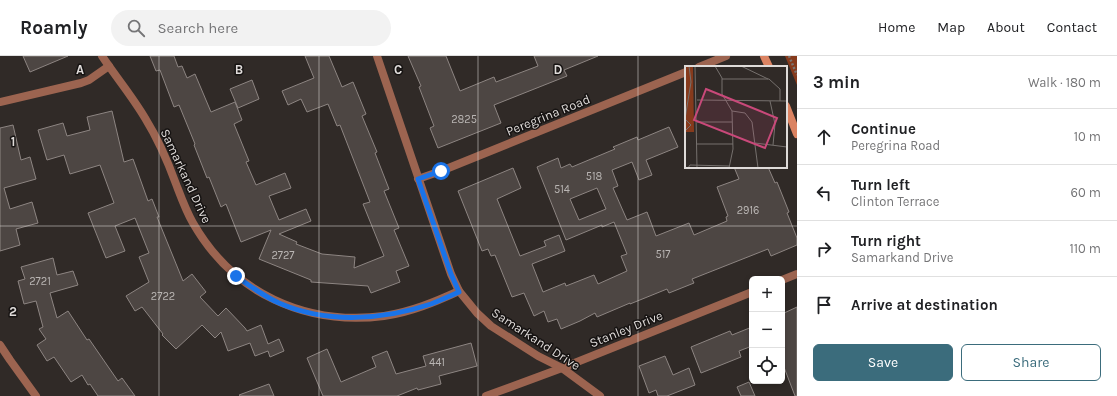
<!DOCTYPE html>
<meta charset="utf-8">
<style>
:root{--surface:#fff;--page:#f2f2f2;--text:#202124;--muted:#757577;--line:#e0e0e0;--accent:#3b6c7c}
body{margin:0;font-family:Karla,sans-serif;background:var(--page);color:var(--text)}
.controls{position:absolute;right:12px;bottom:12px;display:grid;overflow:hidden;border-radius:6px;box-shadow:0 2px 6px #0003}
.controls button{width:36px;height:36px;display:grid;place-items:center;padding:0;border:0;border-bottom:1px solid var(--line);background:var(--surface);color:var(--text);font:20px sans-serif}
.stop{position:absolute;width:12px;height:12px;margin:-9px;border:3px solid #1a73e8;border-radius:50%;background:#fff}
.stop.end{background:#1a73e8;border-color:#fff;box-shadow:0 1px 4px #0008}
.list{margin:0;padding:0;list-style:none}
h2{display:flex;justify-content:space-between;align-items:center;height:52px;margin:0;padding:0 16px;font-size:17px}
h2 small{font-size:13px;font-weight:400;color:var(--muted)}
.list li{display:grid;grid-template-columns:26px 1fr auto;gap:12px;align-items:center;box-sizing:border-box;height:56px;padding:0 16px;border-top:1px solid var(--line)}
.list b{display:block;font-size:15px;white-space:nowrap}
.list p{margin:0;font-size:13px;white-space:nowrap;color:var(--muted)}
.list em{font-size:13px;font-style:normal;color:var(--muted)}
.actions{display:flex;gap:8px;padding:12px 16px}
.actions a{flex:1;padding:9px 0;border:1px solid var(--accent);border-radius:6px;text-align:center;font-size:14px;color:var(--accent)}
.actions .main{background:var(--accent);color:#fff}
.icon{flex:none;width:22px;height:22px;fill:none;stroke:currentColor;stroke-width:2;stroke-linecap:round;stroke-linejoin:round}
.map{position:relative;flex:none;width:797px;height:340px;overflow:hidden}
header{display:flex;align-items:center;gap:24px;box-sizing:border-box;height:56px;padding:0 20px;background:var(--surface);border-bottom:1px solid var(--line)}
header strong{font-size:19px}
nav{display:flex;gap:22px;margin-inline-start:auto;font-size:14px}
.search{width:280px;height:36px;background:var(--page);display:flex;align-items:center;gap:10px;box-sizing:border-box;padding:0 14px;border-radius:22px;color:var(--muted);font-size:15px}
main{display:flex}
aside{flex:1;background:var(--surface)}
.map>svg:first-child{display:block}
</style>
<header>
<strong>Roamly</strong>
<div class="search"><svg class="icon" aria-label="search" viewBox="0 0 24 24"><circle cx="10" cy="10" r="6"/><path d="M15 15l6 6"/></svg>Search here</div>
<nav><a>Home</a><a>Map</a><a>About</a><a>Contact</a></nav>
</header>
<main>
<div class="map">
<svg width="797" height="340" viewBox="0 0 797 340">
<rect width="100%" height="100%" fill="#302a27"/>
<polygon fill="#863a1c" points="785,0 797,0 797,29"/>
<g fill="#4d4643" stroke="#8d8582" fill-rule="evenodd">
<polygon points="23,0 68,0 30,16"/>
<polygon points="150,0 174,0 178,11 182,10 187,22 195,18 211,56 235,46 242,64 234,68 249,105 246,106 256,129 285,117 291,132 269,140 279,164 306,153 311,165 279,178 297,186 296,188 322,198 355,201 354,212 384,200 363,148 370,146 340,69 337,70 328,48 307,56 301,43 288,49 282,35 314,22 305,0 329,0 342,31 353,26 366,58 362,60 377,96 375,97 389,133 384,135 399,172 394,174 409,210 396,215 400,226 371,237 368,230 311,226 311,224 259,203 271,174 241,186 226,148 221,151 209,121 207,122 194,89 195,88 179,49 174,51 160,14 156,15"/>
<polygon points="408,0 446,0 460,35 494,21 496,26 538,10 534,0 598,0 564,14 567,20 494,49 501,67 438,92 430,72 434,70 419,31 421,30"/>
<polygon points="252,24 259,43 238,52 230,33"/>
<polygon points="112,55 124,106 133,103 148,145 152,143 159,161 157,161 183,225 192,218 206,236 200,241 218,260 226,252 245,272 247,275 261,269 268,288 279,283 284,295 270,301 268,295 255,300 250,287 228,295 221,276 215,282 202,269 176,293 162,279 163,278 142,251 135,255 126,240 149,226 139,201 149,197 135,162 115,170 125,195 106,202 88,157 114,147 100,109 70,118 64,99 47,104 38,74 63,67 67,80 90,74 87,61"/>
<polygon points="13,69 21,104 30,101 36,123 4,132 10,153 32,146 38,167 16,173 20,189 0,195 0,72"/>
<path d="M 669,71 L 678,91 L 646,104 L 652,119 L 639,124 L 632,106 L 612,114 L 618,130 L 613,132 L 627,164 L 647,156 L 656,180 L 689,167 L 694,179 L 727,165 L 726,161 L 728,160 L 717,131 L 739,123 L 734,111 L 768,111 L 775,127 L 777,126 L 789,156 L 787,157 L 797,182 L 797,189 L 771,200 L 768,193 L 692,223 L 694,227 L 669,237 L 667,233 L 630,248 L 630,247 L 597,261 L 595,257 L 580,265 L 561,273 L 557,263 L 548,266 L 544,255 L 534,260 L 524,237 L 512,241 L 495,199 L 491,200 L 488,193 L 482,195 L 458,135 L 513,112 L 521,132 L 497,143 L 520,200 L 546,190 L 544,185 L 559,179 L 565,195 L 532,208 L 543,236 L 565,227 L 566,230 L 594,219 L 598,228 L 627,215 L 621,200 L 627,198 L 614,166 L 602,171 L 602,169 L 566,184 L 537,111 L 558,102 L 561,112 L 570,108 L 572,111 L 615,93 L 613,91 L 637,81 L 638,84 ZM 597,132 L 606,153 L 579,164 L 570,143 Z"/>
<polygon points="53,202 57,219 73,215 78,229 50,237 57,262 68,255 87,284 89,283 118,325 122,322 135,340 98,340 90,328 88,329 82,319 71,326 54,301 47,305 37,289 46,283 39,273 43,271 36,245 24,248 18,225 25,223 21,211"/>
<polygon points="797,251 797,340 795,340 782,306 782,258"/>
<polygon points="752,271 752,290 739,295 741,301 701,317 691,291 730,275 732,279"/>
<polygon points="471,287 477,310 439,320 441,328 418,334 417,332 397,340 323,340 307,302 327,293 341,326 376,311 372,301 387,295 396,318 426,310 423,300"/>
<polygon points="665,300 673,319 689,312 695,329 667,340 658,340 656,334 649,337 639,310"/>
<polygon points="749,326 755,340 741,340 737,331"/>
<polygon points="269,328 274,340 240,340 239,339"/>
</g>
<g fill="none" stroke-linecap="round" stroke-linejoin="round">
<polyline stroke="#7b7673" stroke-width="2.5" stroke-dasharray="2 2" stroke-linecap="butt" points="789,0 797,19"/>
<g stroke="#9c6450" stroke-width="8">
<path d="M 102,0 C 116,21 132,40 145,62 C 158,83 168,106 176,128 C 181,141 186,155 193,167 C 233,237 305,270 384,260 C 411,256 435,246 459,235"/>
<polyline points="377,0 451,218 459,235 477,257 491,270 538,300 562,312 600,340"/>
<polyline points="699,11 726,0"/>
<polyline points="0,46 81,27 89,24 109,10"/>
<polyline points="418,123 441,115 686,16"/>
<polyline points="782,224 797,218"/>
<polyline points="0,289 10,304 36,340"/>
<polyline points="486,340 562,312 752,236"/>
</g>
<g stroke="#db8362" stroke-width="8">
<polyline points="764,0 769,11"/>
<polyline points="786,50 797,78"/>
</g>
</g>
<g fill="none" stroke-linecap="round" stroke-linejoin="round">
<path stroke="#1a73e8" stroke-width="5" d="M 236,220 C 250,230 263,240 279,247 C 327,268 383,264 431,248 C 441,244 450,240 459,236 L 451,218 L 418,123 L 441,115"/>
</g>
<path fill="none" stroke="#dfdbd9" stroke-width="1" stroke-opacity="0.55" d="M 159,0 L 159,340M 319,0 L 319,340M 478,0 L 478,340M 638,0 L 638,340M 0,170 L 797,170"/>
<g text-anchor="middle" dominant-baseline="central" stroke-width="3" stroke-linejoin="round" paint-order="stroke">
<g font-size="11" fill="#bab6b4">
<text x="464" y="63">2825</text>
<text x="594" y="120">518</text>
<text x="562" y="133">514</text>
<text x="748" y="154">2916</text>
<text x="663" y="198">517</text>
<text x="283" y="199">2727</text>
<text x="40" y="225">2721</text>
<text x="163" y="240">2722</text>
<text x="437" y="306">441</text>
</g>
<g font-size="13" fill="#dfdbd9" stroke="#161312">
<text transform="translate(548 59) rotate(-22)">Peregrina Road</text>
<text transform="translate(186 120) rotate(65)">Samarkand Drive</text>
<text transform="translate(626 273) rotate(-22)">Stanley Drive</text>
<text transform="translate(536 283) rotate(33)">Samarkand Drive</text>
</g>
</g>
<g transform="translate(685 10)">
<rect width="102" height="102" fill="#302a27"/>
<path d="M 0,0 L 8,0 L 9,66 L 0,66 Z" fill="#863a1c"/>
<path fill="none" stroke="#76716e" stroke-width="1" d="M 10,0 L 12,102M 30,0 L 37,12 L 37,28 L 47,45 L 48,83 L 44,102M 56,0 L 83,13M 37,13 L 84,13 L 95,23 L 95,35M 12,34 L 102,35M 85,35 L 90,58 L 88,79M 47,45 L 60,47 L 67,56 L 73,102M 12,56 L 47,56M 0,65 L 6,59 L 0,53 L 6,16 L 4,0M 70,77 L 102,81M 12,78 L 48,78M 3,102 L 5,99 L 44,100"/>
<path fill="#c9497a" fill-opacity="0.15" stroke="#c9497a" stroke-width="2" d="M 21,23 L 92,52 L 80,82 L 9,54 Z"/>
<rect width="102" height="102" fill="none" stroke="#dfdbd9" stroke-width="2"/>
</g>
<g font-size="13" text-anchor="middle" font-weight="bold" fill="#dfdbd9" stroke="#161312" stroke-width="3" stroke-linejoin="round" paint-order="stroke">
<text x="80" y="18">A</text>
<text x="239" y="18">B</text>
<text x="398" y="18">C</text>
<text x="558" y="18">D</text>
<text x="13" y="90">1</text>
<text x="13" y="260">2</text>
</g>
</svg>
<div class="controls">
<button>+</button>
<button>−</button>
<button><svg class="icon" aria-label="locate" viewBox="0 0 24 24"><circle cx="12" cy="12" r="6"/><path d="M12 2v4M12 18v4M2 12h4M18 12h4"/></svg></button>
</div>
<div class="stop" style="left:441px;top:115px"></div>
<div class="stop end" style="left:236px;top:220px"></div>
</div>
<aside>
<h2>3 min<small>Walk · 180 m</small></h2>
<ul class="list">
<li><svg class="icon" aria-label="ahead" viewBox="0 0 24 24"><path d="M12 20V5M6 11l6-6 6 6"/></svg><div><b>Continue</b><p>Peregrina Road</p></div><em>10 m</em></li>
<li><svg class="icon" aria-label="left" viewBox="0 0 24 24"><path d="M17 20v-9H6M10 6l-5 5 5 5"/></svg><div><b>Turn left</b><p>Clinton Terrace</p></div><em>60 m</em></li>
<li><svg class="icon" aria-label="right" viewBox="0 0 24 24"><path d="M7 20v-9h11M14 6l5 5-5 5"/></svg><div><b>Turn right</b><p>Samarkand Drive</p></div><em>110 m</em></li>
<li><svg class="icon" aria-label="arrive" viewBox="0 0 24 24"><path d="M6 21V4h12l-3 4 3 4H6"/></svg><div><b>Arrive at destination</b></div></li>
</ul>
<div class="actions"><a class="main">Save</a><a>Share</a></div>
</aside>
</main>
